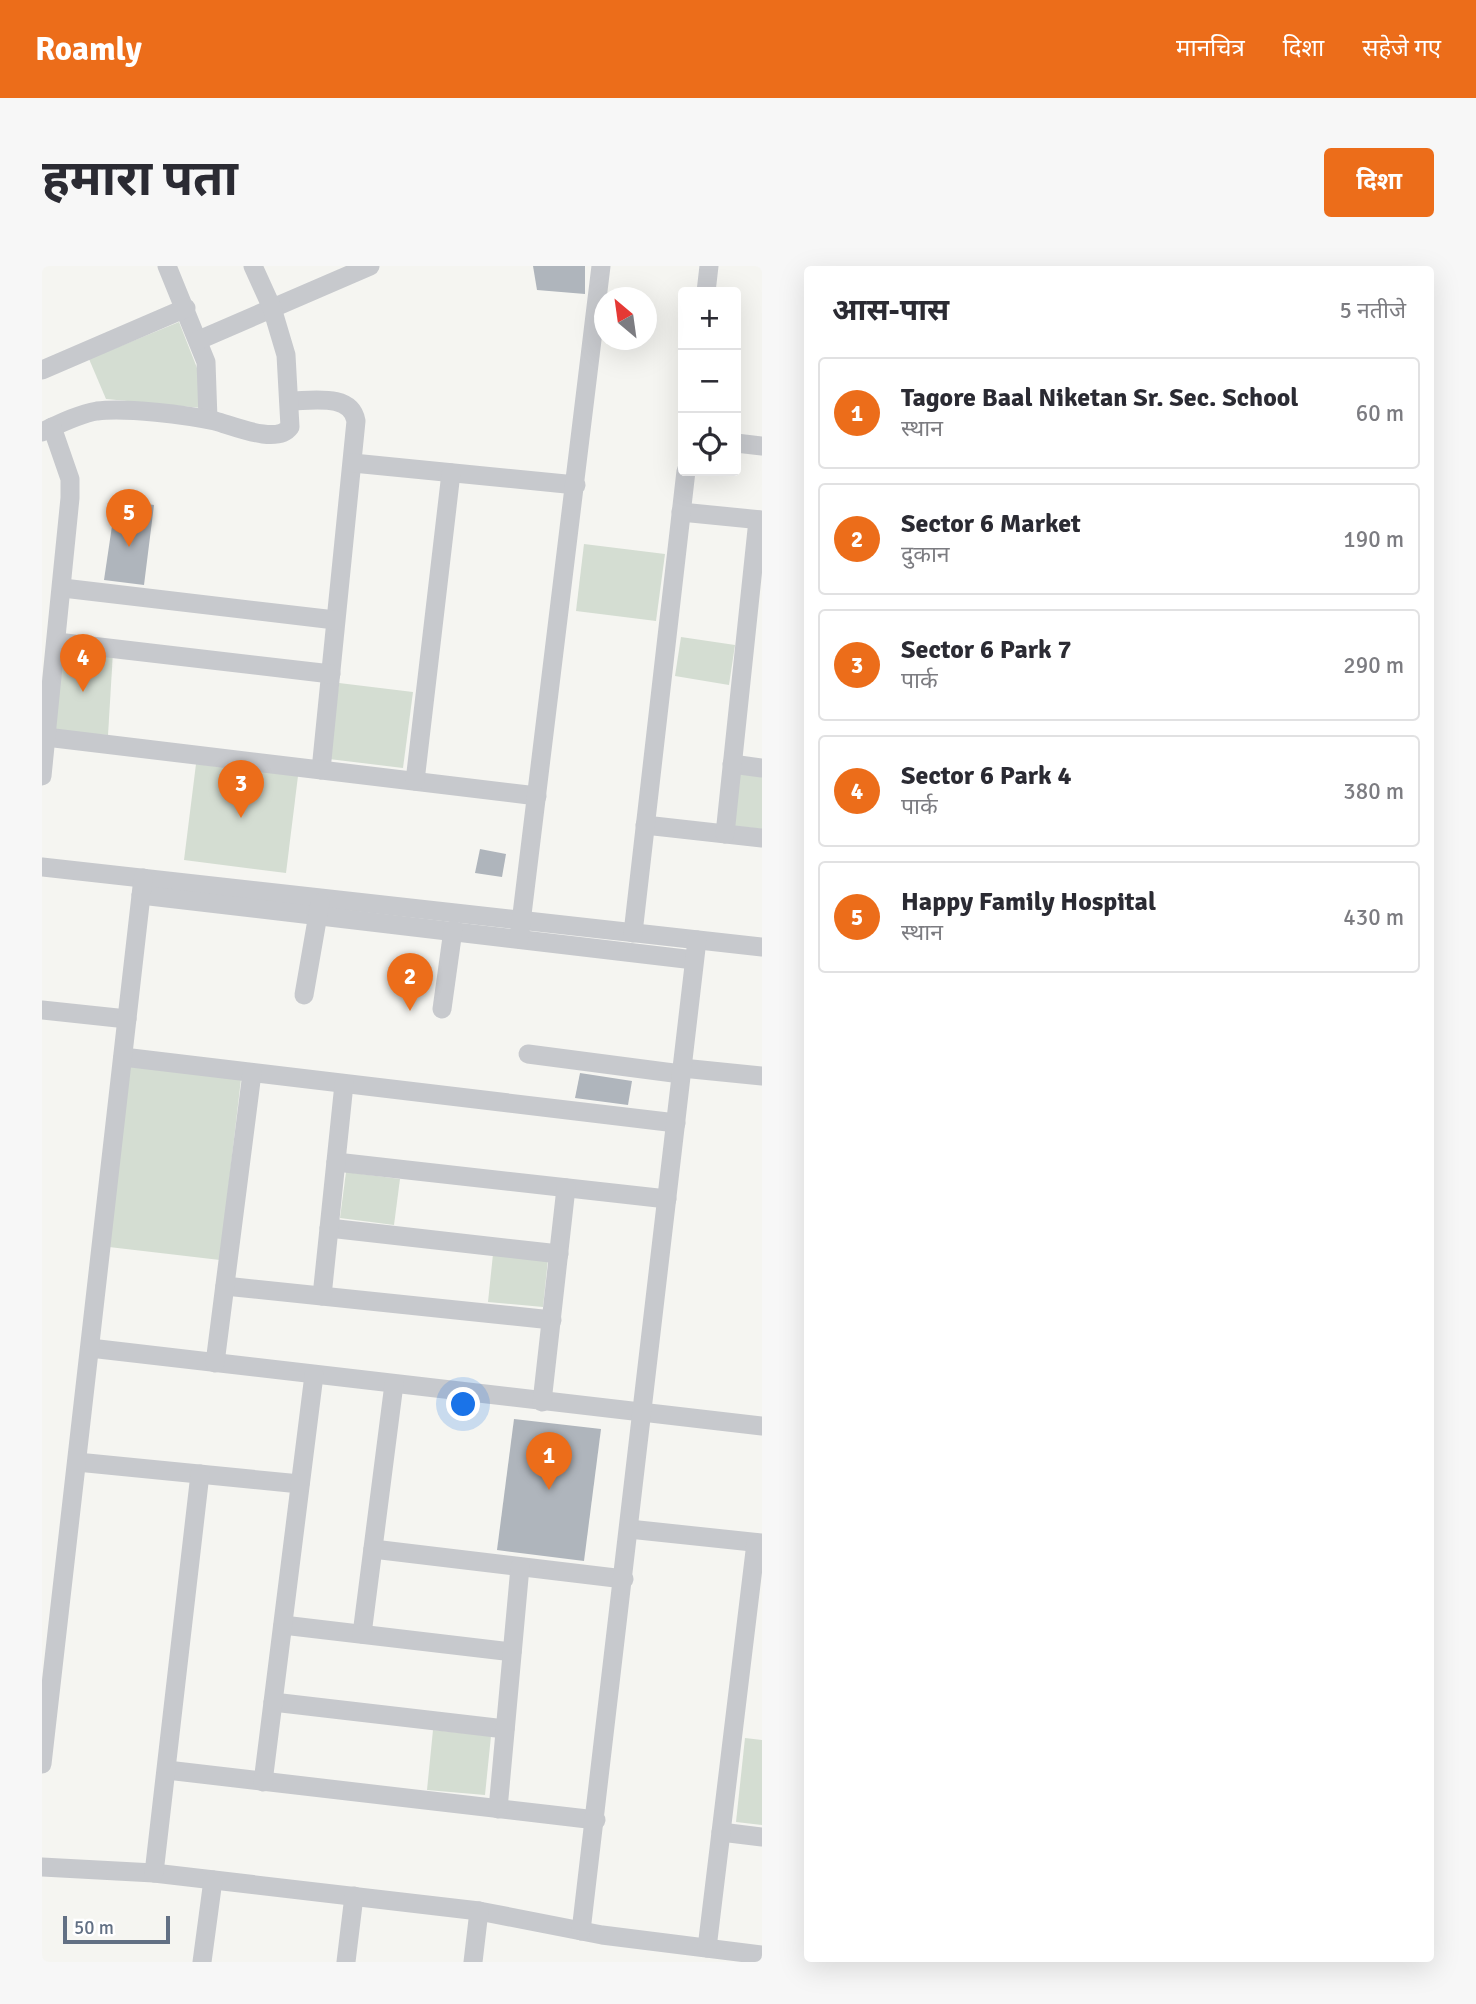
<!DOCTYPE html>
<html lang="hi">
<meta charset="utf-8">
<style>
:root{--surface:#fff;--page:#f7f7f7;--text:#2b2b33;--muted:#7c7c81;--line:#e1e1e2;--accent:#ec6d1a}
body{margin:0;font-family:Signika,"Noto Sans Devanagari",sans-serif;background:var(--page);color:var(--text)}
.controls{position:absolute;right:21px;top:21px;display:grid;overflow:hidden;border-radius:7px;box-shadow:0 7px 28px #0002}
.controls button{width:63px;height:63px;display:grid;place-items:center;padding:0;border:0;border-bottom:2px solid var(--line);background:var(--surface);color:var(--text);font:35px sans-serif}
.compass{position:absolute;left:552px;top:21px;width:63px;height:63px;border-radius:50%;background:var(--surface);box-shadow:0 7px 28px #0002;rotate:331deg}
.scale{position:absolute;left:21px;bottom:18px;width:107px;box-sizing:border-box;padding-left:7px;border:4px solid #627084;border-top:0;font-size:19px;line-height:24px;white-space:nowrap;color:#627084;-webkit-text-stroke:5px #fff;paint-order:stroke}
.you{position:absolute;left:422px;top:1139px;width:24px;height:24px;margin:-18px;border:5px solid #fff;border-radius:50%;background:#1a73e8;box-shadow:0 0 0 10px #1a73e833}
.badge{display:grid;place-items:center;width:46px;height:46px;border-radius:50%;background:var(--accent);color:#fff;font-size:23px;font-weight:700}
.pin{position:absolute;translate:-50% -58px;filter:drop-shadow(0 2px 4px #0008)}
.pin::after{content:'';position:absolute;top:37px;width:24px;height:21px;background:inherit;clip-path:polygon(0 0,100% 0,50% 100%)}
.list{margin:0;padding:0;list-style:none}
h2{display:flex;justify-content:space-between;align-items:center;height:91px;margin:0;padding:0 28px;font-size:30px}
h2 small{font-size:23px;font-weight:400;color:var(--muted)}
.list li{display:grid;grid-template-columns:46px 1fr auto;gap:21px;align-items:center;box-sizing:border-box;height:112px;margin:0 14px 14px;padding:0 14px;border:2px solid var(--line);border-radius:7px}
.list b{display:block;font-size:26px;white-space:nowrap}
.list p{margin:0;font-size:23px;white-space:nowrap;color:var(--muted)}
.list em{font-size:23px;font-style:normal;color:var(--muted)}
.icon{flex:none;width:38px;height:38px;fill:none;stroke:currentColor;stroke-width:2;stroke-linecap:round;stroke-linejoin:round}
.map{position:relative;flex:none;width:720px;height:1696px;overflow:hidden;border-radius:7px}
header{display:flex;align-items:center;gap:42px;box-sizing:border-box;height:98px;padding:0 35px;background:var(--accent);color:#fff}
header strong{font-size:33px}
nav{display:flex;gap:38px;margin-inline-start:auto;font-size:24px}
.intro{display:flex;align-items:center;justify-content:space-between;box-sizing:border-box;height:168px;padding:0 42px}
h1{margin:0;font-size:49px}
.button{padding:18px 32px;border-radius:7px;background:var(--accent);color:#fff;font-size:24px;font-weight:700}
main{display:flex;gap:42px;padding:0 42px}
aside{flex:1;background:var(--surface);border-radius:7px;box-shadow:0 7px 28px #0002}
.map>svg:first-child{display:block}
</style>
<header>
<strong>Roamly</strong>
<nav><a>मानचित्र</a><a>दिशा</a><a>सहेजे गए</a></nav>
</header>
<div class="intro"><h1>हमारा पता</h1><a class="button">दिशा</a></div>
<main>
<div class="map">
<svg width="720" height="1696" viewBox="0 0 720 1696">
<rect width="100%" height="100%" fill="#f5f5f1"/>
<g fill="#d4ddd2">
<polygon points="137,56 157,107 160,142 64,133 47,93"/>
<polygon points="542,278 623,288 614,355 534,345"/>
<polygon points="639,371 693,379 687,419 633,410"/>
<polygon points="19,380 71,386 66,469 9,466"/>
<polygon points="297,417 371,426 361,502 287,493"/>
<polygon points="154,498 256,510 244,607 142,594"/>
<polygon points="698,508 720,510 720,563 692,560"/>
<polygon points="88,800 199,813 178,994 67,981"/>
<polygon points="304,906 358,913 352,959 298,952"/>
<polygon points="451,988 506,993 501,1041 446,1036"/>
<polygon points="391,1464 449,1470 443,1529 385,1524"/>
<polygon points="703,1472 720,1474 720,1559 694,1556"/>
</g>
<g fill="#afb5bc">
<polygon points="491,0 543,0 543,28 495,24"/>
<polygon points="74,233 112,239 102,319 62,314"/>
<polygon points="438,583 464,588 460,611 433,607"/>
<polygon points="538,807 590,815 586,839 533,832"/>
<polygon points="472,1153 559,1163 542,1295 455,1284"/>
</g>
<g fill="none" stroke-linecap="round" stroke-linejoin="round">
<g stroke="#c7c9cd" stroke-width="19">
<polyline points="125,0 164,96 166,153"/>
<polyline points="664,26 667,0"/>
<polyline points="157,74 328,0"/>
<polyline points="0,104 144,42"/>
<path d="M 247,135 C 270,135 309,127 314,155 L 279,504"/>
<path d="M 0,166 C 17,158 37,148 55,145 C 83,141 145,149 173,155 C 192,160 235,179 248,161 L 244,89 L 230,42 L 211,0"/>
<polyline points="694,177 720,180"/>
<polyline points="311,197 534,219"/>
<polyline points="639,246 720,254"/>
<polyline points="21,322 293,354"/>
<polyline points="15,376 289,408"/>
<polyline points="4,471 495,530"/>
<polyline points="690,498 720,502"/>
<polyline points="0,510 28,232 28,213 10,161"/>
<polyline points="373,515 409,207"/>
<polyline points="603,559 720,572"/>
<polyline points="683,568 716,254"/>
<polyline points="0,601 720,681"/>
<polyline points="99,629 652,694"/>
<polyline points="591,667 644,205"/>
<polyline points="477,673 559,0"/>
<polyline points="262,729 278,637"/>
<polyline points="400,743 411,664"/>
<polyline points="0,744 85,753"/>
<polyline points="486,788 639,808"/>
<polyline points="81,791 634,857"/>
<polyline points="640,802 720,810"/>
<polyline points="294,896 625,933"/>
<polyline points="287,962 517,988"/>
<polyline points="183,1020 510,1054"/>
<polyline points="280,1030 302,818"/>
<polyline points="48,1082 720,1160"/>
<polyline points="173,1097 210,807"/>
<polyline points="500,1136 524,922"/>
<polyline points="35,1196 258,1218"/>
<polyline points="587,1263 720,1277"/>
<polyline points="331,1283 582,1313"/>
<polyline points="241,1359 470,1386"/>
<polyline points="320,1368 352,1118"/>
<polyline points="231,1436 463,1463"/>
<polyline points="0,1498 101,612"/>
<polyline points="125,1504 554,1554"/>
<polyline points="221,1516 272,1109"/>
<polyline points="456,1543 478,1301"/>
<polyline points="679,1566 720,1571"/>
<polyline points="0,1601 112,1607 437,1645 560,1669 720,1689"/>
<polyline points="112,1607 158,1208"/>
<polyline points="539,1665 655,674"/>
<polyline points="665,1682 714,1277"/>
<polyline points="160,1696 171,1614"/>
<polyline points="304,1696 312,1630"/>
<polyline points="431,1696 437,1645"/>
</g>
</g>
</svg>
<div class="controls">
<button>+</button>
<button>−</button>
<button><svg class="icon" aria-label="locate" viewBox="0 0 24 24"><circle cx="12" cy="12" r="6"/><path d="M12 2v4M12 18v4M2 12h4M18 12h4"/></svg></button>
</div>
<svg class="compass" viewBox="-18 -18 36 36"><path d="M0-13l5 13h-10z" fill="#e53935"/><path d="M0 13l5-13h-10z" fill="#7c7c81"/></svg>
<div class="scale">50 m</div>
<div class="you"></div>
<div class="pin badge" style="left:507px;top:1224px">1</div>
<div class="pin badge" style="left:368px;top:745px">2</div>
<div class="pin badge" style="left:199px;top:552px">3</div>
<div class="pin badge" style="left:41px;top:426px">4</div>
<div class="pin badge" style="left:87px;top:281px">5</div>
</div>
<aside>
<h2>आस-पास<small>5 नतीजे</small></h2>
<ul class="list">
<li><span class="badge">1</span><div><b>Tagore Baal Niketan Sr. Sec. School</b><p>स्थान</p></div><em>60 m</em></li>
<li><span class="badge">2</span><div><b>Sector 6 Market</b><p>दुकान</p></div><em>190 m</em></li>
<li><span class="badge">3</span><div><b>Sector 6 Park 7</b><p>पार्क</p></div><em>290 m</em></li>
<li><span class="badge">4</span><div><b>Sector 6 Park 4</b><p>पार्क</p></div><em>380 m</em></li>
<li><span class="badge">5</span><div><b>Happy Family Hospital</b><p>स्थान</p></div><em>430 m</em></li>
</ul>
</aside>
</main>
